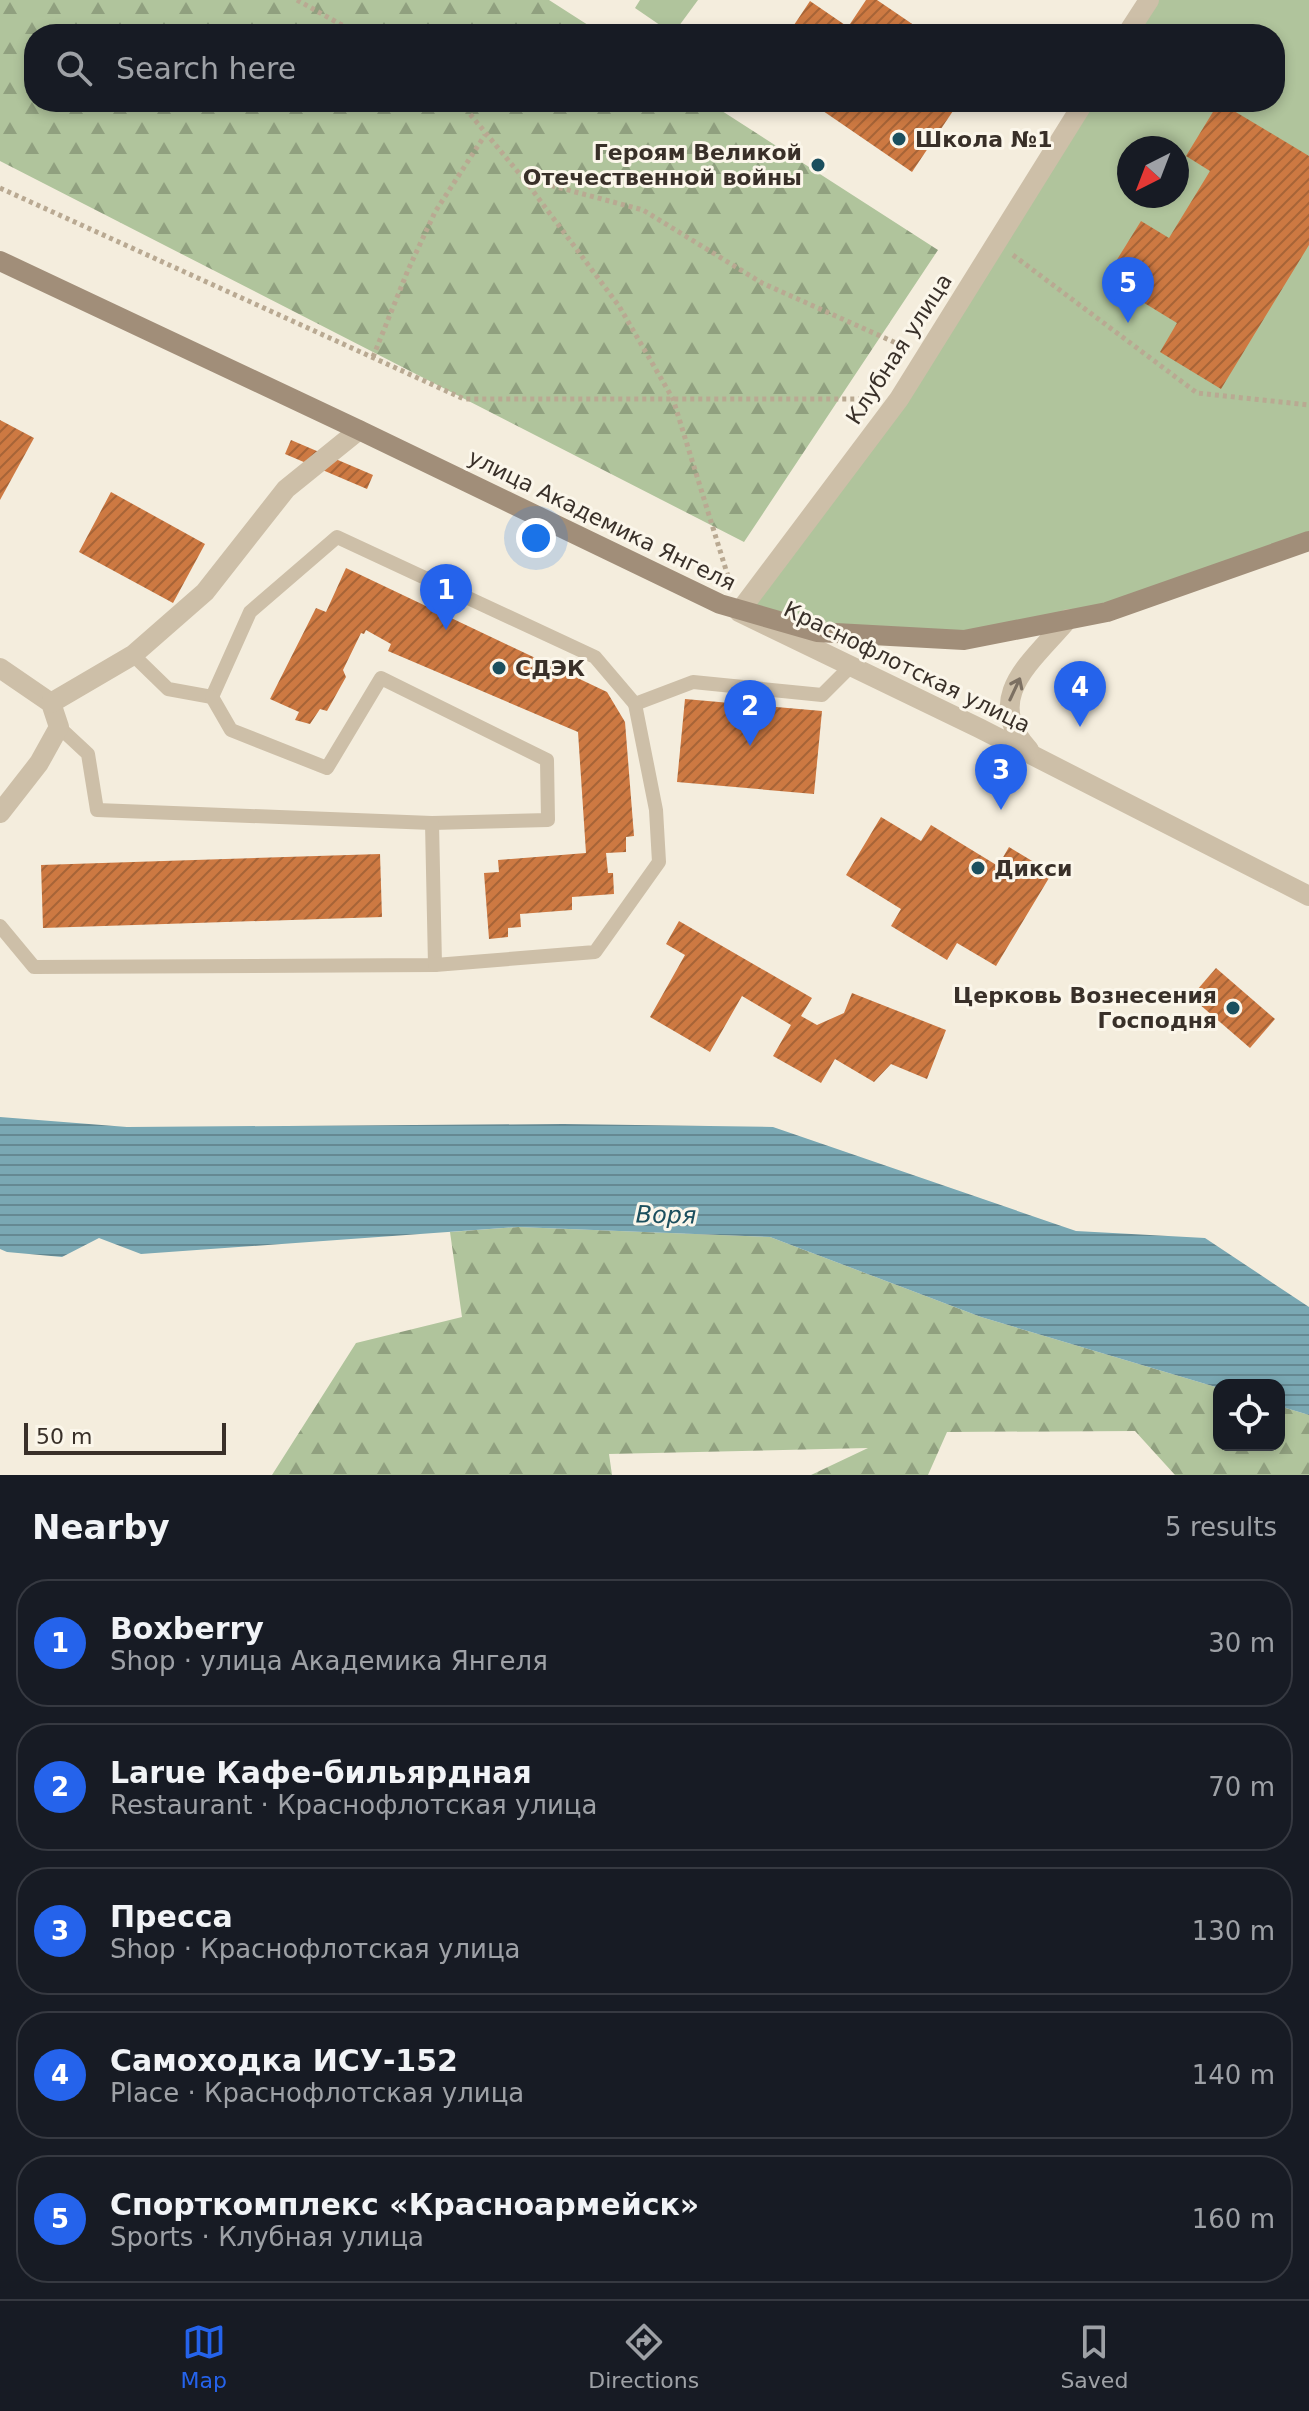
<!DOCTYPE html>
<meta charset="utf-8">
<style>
:root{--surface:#171b24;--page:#20242c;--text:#f1f3f6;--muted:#9ea1a6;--line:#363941;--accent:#2563eb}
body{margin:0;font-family:"DejaVu Sans",sans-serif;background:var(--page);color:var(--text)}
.controls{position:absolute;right:24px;bottom:24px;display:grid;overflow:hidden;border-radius:16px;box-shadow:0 4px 12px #0003}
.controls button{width:72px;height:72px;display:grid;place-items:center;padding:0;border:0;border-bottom:2px solid var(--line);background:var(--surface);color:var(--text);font:40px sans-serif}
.compass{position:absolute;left:1117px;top:136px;width:72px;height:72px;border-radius:50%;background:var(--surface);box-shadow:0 4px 12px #0003;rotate:222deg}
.scale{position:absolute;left:24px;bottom:20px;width:202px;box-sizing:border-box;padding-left:8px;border:4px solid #393029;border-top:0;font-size:22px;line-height:28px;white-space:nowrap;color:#393029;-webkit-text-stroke:6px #fbf6ea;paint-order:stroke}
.you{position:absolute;left:536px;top:538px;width:28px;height:28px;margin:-20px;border:6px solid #fff;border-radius:50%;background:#1a73e8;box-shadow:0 0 0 12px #1a73e833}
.badge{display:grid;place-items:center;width:52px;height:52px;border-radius:50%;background:var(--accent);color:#fff;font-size:26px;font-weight:700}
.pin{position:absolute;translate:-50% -66px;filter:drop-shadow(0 2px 4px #0008)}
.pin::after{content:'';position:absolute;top:42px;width:28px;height:24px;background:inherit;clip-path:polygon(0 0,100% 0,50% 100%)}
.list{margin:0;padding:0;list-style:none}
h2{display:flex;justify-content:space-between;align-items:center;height:104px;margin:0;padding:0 32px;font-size:34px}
h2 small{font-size:26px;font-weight:400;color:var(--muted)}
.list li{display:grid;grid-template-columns:52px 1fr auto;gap:24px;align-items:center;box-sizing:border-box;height:128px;margin:0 16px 16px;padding:0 16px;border:2px solid var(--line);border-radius:32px}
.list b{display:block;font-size:30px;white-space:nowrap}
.list p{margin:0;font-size:26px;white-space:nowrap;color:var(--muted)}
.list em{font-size:26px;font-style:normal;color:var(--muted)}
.icon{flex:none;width:44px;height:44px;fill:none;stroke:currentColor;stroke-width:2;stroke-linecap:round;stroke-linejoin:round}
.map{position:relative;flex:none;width:1309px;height:1475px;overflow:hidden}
.search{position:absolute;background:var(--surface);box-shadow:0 4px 12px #0003;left:24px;right:24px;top:24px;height:88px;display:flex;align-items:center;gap:20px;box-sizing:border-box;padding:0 28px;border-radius:32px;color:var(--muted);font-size:30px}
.sheet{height:824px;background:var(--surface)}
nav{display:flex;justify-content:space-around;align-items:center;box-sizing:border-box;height:112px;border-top:2px solid var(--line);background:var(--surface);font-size:22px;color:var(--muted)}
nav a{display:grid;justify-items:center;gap:4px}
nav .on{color:var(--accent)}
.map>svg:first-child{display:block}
</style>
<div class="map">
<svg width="1309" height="1475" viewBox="0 0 1309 1475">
<defs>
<pattern id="forest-firs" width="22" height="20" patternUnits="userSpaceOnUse" patternTransform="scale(2)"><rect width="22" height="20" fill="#b0c49c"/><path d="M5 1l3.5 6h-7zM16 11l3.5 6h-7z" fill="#90a07f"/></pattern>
<pattern id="water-rules" width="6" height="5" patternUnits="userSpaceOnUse" patternTransform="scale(2)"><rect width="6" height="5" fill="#7aa8b3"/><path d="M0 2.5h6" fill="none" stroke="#658992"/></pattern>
<pattern id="building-hatch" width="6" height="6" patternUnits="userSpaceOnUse" patternTransform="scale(2)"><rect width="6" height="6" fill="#cd7942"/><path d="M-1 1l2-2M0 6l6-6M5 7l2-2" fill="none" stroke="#a76437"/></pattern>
</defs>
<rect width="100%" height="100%" fill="#f4eddd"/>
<g fill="url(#forest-firs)">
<polygon points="0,0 549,0 602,34 34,34 34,102 708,102 938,250 744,542 0,161"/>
<polygon points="518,1227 770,1237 981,1317 1219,1388 1219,1445 1279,1445 1279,1406 1309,1415 1309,1475 1175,1475 1135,1431 947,1432 928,1475 811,1475 868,1448 609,1454 612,1475 272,1475 356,1343 462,1317 450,1232"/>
</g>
<g fill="#b0c49c" fill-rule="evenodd">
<polygon points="640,0 698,0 673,34 635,8"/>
<path d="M 1149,0 L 1309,0 L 1309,539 L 1107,612 L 964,640 L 817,632 L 739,612 L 899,399 L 1084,102 L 1275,102 L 1275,34 L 1127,34 ZM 1129,148 L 1177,148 L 1177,196 L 1129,196 Z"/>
</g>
<polygon fill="url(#water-rules)" points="0,1117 127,1127 563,1124 773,1127 1076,1231 1205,1238 1309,1307 1309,1415 1279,1406 1279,1385 1219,1385 1219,1388 981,1317 770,1237 518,1227 141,1254 99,1238 62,1257 7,1252 0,1249"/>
<g fill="url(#building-hatch)">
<polygon points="866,0 877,0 927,34 788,34 810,1 848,27"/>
<polygon points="810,102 953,102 957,105 912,172"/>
<polygon points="1219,102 1309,156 1309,245 1221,389 1160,352 1177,323 1105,279 1141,221 1169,238 1210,171 1186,156"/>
<polygon points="0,420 34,438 0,500"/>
<polygon points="291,440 373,475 367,489 285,454"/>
<polygon points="111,492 205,544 173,603 79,552"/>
<polygon points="346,568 607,692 625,722 634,836 626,837 626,852 606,853 608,873 613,873 614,894 572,897 572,910 520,914 521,927 508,928 508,937 489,939 484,873 499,872 498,860 586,853 578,732 388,651 391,644 366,630 364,634 361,633 343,670 346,677 327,711 320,709 310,724 295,720 299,712 270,699 316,608 326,612"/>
<polygon points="685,699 822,711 814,794 677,782"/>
<polygon points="881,817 921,841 931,825 998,866 1009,847 1052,873 996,966 957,943 947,960 891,926 901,909 846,875"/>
<polygon points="380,854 382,917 43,928 41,865"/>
<polygon points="679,921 812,998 801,1016 817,1025 844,1013 852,993 946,1030 927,1079 891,1064 874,1082 835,1059 821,1083 773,1056 791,1025 742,996 710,1052 650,1017 685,955 666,944"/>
<polygon points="1216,968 1275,1019 1250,1048 1191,997"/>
</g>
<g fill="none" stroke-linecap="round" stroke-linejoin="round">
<g stroke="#b9a992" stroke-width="5" stroke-dasharray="4 4" stroke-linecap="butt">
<polyline points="297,0 340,24 365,34"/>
<polyline points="460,102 523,178 643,210 762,283 905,347"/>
<polyline points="524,179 619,306 673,399 731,586"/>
<polyline points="0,188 464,399 870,399"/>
<polyline points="1013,255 1197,393 1309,405"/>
<polyline points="373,357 408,270 435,212 485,135"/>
</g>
<g stroke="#cdbfa8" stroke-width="14">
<polyline points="133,655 168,689 212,697 250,612 337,537 595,657 635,704 693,682 822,695 851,666"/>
<polyline points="212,697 231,730 327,768 381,678 547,760 548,820 432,823"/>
<polyline points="0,926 34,967 435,965 432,823 97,810 88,754 59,727"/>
<polyline points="435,965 595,952 659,862 656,810 635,704"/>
</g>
<g stroke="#cdbfa8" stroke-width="20">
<polyline points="1127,34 1149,0"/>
<polyline points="1084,102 899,399 739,612 979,728 1309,896"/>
<polyline points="0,668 51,703 59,727 39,763 0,813"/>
<polyline points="51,703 133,655 205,592 286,489 359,430"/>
<path d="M 1029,750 C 981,697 1033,661 1068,619"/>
</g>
<polyline stroke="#a18e79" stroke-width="20" points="0,261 359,430 720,604 817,632 964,640 1107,612 1309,541"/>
</g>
<defs><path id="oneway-shaft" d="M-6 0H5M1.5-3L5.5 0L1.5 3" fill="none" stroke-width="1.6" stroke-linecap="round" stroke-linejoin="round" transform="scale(2)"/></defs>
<use stroke="#7c7062" href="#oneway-shaft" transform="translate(1015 689) rotate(-65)"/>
<g fill="#1b4f5e" stroke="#fbf6ea" stroke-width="3">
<circle cx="899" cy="139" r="8"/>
<circle cx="818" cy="165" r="8"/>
<circle cx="499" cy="668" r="8"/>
<circle cx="978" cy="868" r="8"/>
<circle cx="1233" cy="1008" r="8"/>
</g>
<g text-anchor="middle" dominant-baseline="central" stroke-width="6" stroke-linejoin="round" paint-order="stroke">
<g font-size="22" font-weight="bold" fill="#393029" stroke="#fbf6ea" text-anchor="start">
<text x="915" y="139">Школа №1</text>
<text x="802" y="152" text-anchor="end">Героям Великой<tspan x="802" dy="25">Отечественной войны</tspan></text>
<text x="515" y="668">СДЭК</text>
<text x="994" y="868">Дикси</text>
<text x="1217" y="995" text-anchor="end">Церковь Вознесения<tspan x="1217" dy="25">Господня</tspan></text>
</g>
<g font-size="22" fill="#393029" stroke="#fbf6ea">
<text transform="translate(899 349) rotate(-57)">Клубная улица</text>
<text transform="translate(602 520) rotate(26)">улица Академика Янгеля</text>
<text transform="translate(907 667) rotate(26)">Краснофлотская улица</text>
</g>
<g font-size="24" font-style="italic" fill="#1b4f5e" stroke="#fbf6ea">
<text transform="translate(666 1215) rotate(1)">Воря</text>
</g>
</g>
</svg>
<div class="controls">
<button><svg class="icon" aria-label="locate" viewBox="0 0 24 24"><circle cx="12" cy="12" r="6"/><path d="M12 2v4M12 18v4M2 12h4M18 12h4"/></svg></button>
</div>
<svg class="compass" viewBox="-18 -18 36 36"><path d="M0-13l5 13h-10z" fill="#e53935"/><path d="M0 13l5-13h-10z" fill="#9ea1a6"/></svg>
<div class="scale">50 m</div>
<div class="you"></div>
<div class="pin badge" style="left:446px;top:630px">1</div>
<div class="pin badge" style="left:750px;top:746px">2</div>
<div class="pin badge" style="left:1001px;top:810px">3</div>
<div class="pin badge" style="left:1080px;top:727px">4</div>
<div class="pin badge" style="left:1128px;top:323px">5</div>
<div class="search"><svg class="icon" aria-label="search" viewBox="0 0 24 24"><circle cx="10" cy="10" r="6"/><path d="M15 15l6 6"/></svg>Search here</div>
</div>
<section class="sheet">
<h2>Nearby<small>5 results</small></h2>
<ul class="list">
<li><span class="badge">1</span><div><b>Boxberry</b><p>Shop · улица Академика Янгеля</p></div><em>30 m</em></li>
<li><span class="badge">2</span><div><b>Larue Кафе-бильярдная</b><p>Restaurant · Краснофлотская улица</p></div><em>70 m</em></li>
<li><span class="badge">3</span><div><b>Пресса</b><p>Shop · Краснофлотская улица</p></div><em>130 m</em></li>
<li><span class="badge">4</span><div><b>Самоходка ИСУ-152</b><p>Place · Краснофлотская улица</p></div><em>140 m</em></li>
<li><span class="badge">5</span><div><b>Спорткомплекс «Красноармейск»</b><p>Sports · Клубная улица</p></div><em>160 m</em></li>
</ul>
</section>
<nav>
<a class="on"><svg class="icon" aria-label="map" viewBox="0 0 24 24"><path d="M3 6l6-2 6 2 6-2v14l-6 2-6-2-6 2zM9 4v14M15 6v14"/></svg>Map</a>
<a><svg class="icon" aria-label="directions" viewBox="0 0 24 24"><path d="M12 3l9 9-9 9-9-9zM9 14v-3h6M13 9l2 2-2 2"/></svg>Directions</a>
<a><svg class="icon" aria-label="saved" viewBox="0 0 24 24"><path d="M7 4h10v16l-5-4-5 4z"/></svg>Saved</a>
</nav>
